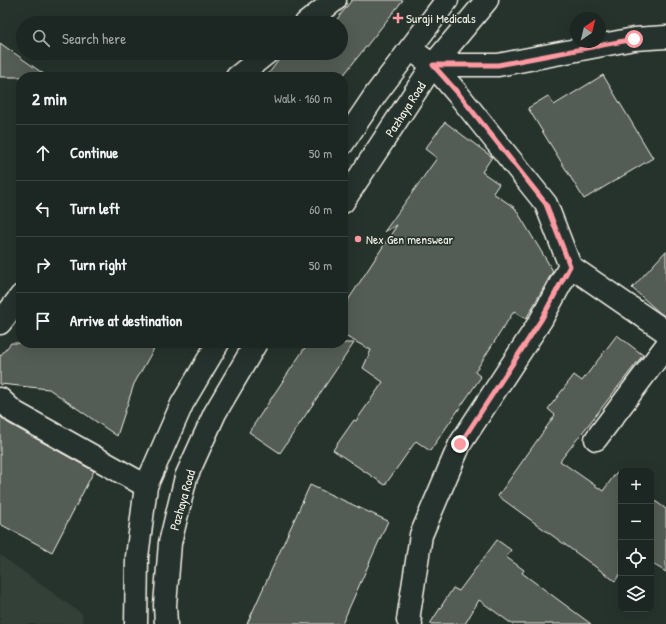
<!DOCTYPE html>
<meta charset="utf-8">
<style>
:root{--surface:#1c2622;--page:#29322f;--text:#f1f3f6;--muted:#a0a5a5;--line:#3a4340}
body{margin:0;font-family:"Patrick Hand",sans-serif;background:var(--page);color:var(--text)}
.controls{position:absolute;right:12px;bottom:12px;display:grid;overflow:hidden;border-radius:8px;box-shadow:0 4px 16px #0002}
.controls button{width:36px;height:36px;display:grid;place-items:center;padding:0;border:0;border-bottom:1px solid var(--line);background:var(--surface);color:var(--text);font:20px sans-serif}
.compass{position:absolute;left:570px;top:12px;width:36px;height:36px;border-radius:50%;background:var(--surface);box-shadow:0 4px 16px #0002;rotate:35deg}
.stop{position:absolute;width:12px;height:12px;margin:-9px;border:3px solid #ff9aa2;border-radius:50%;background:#fff}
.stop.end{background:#ff9aa2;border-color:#fff;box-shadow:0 1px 4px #0008}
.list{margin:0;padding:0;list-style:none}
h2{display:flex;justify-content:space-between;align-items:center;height:52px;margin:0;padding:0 16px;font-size:17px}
h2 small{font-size:13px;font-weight:400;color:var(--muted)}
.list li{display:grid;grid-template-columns:26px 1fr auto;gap:12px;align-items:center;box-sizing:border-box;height:56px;padding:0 16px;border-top:1px solid var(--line)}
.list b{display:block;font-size:15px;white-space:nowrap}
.list em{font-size:13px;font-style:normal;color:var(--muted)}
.icon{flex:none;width:22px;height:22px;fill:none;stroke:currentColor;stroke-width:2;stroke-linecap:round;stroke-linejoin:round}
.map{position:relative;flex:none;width:666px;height:624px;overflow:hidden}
.search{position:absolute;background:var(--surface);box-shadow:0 4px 16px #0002;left:16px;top:16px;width:332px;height:44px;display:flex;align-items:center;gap:10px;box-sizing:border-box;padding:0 14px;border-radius:22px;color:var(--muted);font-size:15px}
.panel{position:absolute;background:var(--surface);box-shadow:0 4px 16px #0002;left:16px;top:72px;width:332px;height:276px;border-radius:16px}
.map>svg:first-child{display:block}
</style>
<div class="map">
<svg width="666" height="624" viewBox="0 0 666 624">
<rect width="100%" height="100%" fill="#26332d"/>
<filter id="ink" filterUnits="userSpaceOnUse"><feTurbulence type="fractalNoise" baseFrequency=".025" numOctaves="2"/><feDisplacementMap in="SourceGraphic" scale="8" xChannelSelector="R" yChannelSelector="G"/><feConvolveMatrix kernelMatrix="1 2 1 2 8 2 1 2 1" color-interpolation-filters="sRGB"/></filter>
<g filter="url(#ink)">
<polygon fill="#333f39" points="0,555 82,614 83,624 0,624"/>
<g fill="#525c55" stroke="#f4f1e8">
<polygon points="352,0 403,0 342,77 266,77 284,53 341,53 341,23 334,23"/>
<polygon points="0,43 48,77 0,77"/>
<polygon points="603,75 653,158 584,199 528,108 548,96 554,105"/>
<polygon points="445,122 492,157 482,172 499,184 493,193 515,208 553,271 526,319 514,311 475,372 481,377 430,451 416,441 385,485 333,450 354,420 356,421 383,382 363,368 371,350 343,335 343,308 397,225 384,232 437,158 425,149"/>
<polygon points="666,251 666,317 660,313 632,288"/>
<polygon points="617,335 643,355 560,461 603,491 616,473 621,476 621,573 615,581 498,496 555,415 548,409 574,375 582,381"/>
<polygon points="11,343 157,343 134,384 117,436 49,389 0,384 0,356"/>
<polygon points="308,343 354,343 280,453 249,432"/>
<polygon points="0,416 8,423 94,471 52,552 0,524"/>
<polygon points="310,485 388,521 342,624 247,624"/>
<polygon points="651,498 666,509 666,572 651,563"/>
<polygon points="497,540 511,550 506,557 524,570 522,573 591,624 512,624 479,600 465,624 430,624 453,588 459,591"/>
</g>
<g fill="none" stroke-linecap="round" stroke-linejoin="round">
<defs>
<g id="minor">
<polyline points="306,23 335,0"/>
<polyline points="410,49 433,65 457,93 546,204 570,266 541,320 460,444 421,535 408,620 411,624"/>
<polyline points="433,65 498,65 634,39 666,37"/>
<polyline points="237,77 267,53"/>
<polyline points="570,266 666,332"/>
<polyline points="0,323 21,296"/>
<polyline points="0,399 14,412 146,486"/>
<polyline points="596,439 666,346"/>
</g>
<g id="major">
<polyline points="343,143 376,94 447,0"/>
<polyline points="343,202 433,65 487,0"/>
<polyline points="136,624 137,557 146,486 182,404 218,343"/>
<polyline points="166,624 165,605 170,543 186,477 215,413 256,343"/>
</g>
</defs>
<use href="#minor" stroke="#f4f1e8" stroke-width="25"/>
<use href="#major" stroke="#f4f1e8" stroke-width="25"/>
<use href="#minor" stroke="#26332d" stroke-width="22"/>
<use href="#major" stroke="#26332d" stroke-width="22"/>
</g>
</g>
<g fill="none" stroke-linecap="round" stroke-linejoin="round" filter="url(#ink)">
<polyline stroke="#ff9aa2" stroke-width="5" points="460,444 541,320 570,266 546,204 458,93 433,65 498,65 634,39"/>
</g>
<g fill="#ff9aa2" stroke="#26332d" stroke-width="1.5">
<path d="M396 12h4v4h4v4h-4v4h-4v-4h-4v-4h4z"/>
<circle cx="358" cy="239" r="4"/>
</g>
<g text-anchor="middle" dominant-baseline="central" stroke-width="3.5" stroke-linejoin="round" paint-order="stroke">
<g font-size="13" fill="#f4f1e8" stroke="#26332d" text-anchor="start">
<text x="406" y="18">Suraji Medicals</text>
<text x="366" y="239">Nex Gen menswear</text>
</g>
<g font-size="13" fill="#f4f1e8" stroke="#26332d">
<text transform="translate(405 109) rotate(-57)">Pazhaya Road</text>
<text transform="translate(182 500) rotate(-74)">Pazhaya Road</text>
</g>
</g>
</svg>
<div class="controls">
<button>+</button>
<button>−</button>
<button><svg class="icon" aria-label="locate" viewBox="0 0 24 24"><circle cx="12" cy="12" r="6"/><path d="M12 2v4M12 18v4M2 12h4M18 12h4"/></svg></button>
<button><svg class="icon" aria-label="layers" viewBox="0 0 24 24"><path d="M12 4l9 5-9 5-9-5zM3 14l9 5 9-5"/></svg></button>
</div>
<svg class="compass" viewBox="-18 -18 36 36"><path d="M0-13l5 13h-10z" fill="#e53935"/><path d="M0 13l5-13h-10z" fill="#a0a5a5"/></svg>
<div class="stop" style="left:634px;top:39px"></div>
<div class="stop end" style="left:460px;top:444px"></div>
<div class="search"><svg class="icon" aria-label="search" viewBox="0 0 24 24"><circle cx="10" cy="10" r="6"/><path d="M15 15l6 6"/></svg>Search here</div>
<section class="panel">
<h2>2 min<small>Walk · 160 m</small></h2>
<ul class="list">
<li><svg class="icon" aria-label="ahead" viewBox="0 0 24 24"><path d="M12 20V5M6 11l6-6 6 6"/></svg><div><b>Continue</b></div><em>50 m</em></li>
<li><svg class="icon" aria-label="left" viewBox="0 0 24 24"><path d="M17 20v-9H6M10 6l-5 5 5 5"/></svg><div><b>Turn left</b></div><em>60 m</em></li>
<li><svg class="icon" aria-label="right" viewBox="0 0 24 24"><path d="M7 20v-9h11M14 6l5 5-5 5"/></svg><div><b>Turn right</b></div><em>50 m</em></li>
<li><svg class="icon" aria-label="arrive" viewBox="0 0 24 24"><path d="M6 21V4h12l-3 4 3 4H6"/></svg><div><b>Arrive at destination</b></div></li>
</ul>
</section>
</div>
